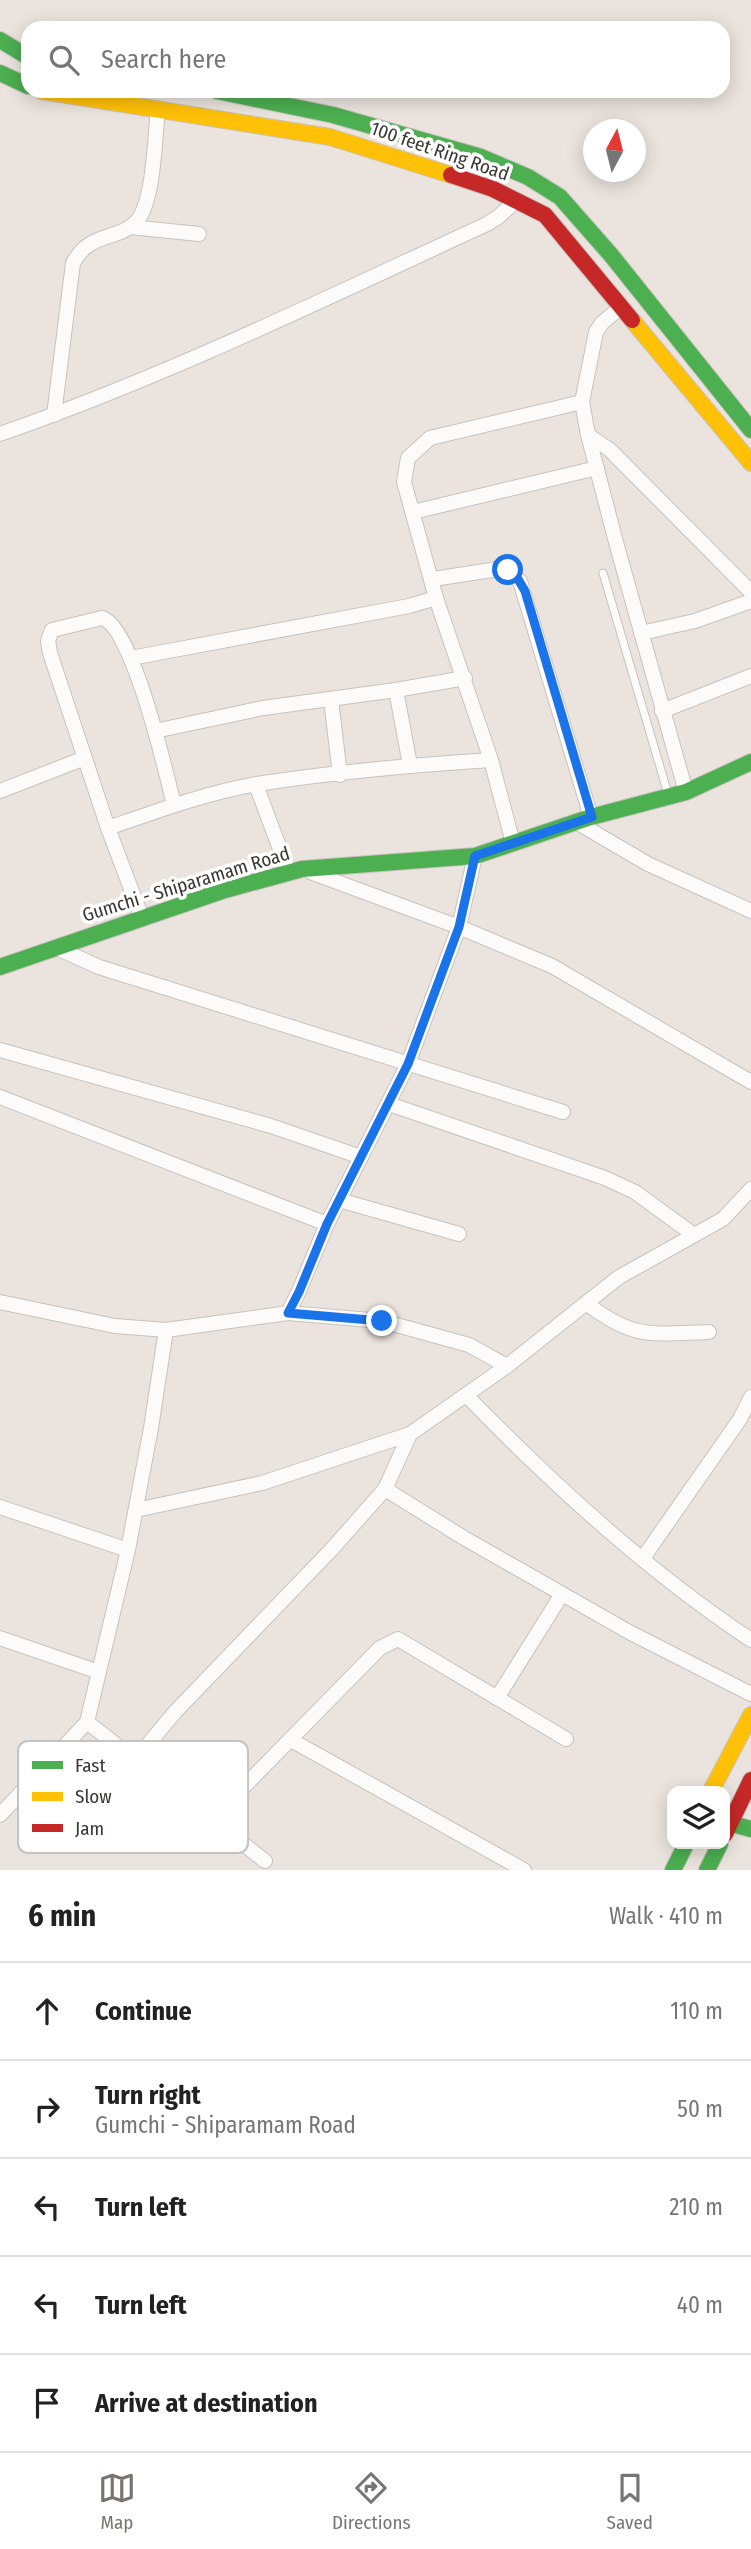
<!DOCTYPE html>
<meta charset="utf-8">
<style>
:root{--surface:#fff;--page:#f2f2f2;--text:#222;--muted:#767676;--line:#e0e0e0;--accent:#79746f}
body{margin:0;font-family:"Fira Sans Condensed",sans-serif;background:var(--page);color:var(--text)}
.controls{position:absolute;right:21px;bottom:21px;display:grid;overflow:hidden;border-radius:14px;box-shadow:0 4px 18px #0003}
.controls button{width:63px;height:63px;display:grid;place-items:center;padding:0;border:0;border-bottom:2px solid var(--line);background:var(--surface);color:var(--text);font:35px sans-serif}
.compass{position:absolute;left:583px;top:119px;width:63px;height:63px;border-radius:50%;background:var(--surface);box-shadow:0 4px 18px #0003;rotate:7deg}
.stop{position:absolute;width:21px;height:21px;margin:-16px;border:5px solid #1a73e8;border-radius:50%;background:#fff}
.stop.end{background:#1a73e8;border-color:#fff;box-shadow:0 2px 7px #0008}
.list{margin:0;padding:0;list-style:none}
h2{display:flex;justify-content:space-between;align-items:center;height:91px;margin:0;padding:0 28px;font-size:30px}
h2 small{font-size:23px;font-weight:400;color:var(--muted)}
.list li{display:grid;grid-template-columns:46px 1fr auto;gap:21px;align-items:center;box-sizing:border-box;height:98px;padding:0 28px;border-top:2px solid var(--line)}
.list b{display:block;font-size:26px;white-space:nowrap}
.list p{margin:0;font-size:23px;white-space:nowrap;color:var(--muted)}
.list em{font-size:23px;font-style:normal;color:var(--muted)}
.icon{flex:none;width:38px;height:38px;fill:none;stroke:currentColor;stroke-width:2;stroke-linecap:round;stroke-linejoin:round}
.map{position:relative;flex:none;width:751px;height:1870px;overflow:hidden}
.search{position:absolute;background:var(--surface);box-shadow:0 4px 18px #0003;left:21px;right:21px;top:21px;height:77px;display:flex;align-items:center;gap:18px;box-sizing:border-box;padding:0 24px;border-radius:21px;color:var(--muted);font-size:26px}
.sheet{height:581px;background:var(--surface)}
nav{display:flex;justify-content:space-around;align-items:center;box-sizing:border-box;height:98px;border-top:2px solid var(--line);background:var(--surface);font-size:19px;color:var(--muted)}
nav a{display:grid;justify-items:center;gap:4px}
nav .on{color:var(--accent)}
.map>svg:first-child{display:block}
</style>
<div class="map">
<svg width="751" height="1870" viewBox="0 0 751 1870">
<rect width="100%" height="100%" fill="#ebe4de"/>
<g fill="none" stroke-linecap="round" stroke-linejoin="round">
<defs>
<polyline id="lane" points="603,573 668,794"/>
<g id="street">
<polyline points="130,227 199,234"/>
<polyline points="621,307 602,323 596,332 582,402 588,435 617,546 686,792"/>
<path d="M 54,415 L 73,263 C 90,231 118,241 136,222 C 154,204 155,135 158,109"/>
<path d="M 0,434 C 167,376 326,298 487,224 L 498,217 L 517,200"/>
<polyline points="588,435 610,450 751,592"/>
<polyline points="413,512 597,468"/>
<polyline points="433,579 498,569 507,570 520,581 591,817"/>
<polyline points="641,633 695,621 751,601"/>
<polyline points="131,658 409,606 436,598"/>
<polyline points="396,690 410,765"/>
<polyline points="331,700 340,775"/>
<polyline points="662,711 751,676"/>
<polyline points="155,731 263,708 396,690 465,678"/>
<polyline points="256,785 289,873"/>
<polyline points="0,791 85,758"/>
<polyline points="578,823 648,864 751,911"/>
<path d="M 108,828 C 157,811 206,793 257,784 C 334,772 413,765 491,760"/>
<polyline points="513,843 491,760 436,598 404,482 408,458 430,438 582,402"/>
<polyline points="310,872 459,927 552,966 751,1082"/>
<path d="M 142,918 L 108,828 L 50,653 L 48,641 L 52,630 L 102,618 C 132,625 166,772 174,805"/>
<polyline points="57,948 99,967 563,1112"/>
<polyline points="0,1050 271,1126 361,1157"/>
<polyline points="0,1097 327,1224"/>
<polyline points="389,1104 605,1178 635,1192 694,1235"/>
<polyline points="339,1200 459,1234"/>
<polyline points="0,1302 115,1326 166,1330 288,1313 382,1321 469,1345 507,1366"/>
<path d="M 586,1303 C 634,1340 652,1334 709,1332"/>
<polyline points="288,1313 299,1291 327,1224 408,1064 459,927 475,856"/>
<path d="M 466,1395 C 553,1485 647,1571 751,1640"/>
<polyline points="385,1489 464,1538 629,1632 751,1694"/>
<polyline points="0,1507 128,1550"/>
<polyline points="136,1510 262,1483 410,1434 507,1366 619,1277 723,1219 751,1189"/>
<polyline points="643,1558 740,1419 751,1397"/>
<polyline points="0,1638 99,1672"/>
<polyline points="497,1698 562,1594"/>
<polyline points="87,1722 265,1861"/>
<polyline points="291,1740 524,1870"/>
<polyline points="136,1759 175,1712 331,1550 385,1489 410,1434"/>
<polyline points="0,1815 87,1722 128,1550 151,1428 166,1330"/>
<polyline points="212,1819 380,1648 398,1639 566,1739"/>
</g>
<g id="fast">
<polyline points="0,40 28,57"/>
<polyline points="0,73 28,86"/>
<polyline points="217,91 333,115 481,157 528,177 560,197 611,255 751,430"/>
<polyline points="0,967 225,890 302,869 475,856 591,817 686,792 751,762"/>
<polyline points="725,1822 751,1829"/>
<polyline points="673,1870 686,1844"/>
<polyline points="707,1870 720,1844"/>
</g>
<g id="slow">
<polyline points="42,91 330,137 451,175"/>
<polyline points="632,320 751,463"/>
<polyline points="711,1791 751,1715"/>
</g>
<g id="jam">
<polyline points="451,175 493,189 545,215 632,320"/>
<polyline points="725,1834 751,1780"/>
</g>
</defs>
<use href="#lane" stroke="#c8c2be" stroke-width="9"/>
<use href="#street" stroke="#c8c2be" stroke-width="16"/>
<use href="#fast" stroke="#c8c2be" stroke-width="18"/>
<use href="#slow" stroke="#c8c2be" stroke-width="18"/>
<use href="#jam" stroke="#c8c2be" stroke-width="18"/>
<use href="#lane" stroke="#fcfbfa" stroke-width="7"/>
<use href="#street" stroke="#fcfbfa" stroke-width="14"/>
<use href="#fast" stroke="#4caf50" stroke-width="16"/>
<use href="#slow" stroke="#ffc107" stroke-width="16"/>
<use href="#jam" stroke="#c62828" stroke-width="16"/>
</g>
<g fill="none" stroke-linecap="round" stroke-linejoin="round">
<polyline stroke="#1a73e8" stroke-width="9" points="382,1321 288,1313 299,1292 327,1224 408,1064 459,927 475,856 592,817 525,591 515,574 508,570"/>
</g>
<g text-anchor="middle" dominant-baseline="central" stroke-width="7" stroke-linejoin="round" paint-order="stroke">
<g font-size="19" fill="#3b3733" stroke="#fff">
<text transform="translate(440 151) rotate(19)">100 feet Ring Road</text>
<text transform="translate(186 884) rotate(-17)">Gumchi - Shiparamam Road</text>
</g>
</g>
<rect x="18" y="1741" width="230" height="112" rx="10" fill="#fff" stroke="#c4c3c2" stroke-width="2"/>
<rect x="32" y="1761" width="31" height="8" fill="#4caf50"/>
<rect x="32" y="1792" width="31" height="9" fill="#ffc107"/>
<rect x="32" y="1824" width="31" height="8" fill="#c62828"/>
<g font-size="19" fill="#3b3733">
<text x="75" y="1772">Fast</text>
<text x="75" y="1803">Slow</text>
<text x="75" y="1835">Jam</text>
</g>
</svg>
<div class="controls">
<button><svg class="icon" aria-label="layers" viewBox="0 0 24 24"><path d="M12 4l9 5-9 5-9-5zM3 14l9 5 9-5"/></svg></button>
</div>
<svg class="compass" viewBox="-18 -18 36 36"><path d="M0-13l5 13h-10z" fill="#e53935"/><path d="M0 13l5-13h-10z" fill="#767676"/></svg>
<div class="stop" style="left:508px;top:570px"></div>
<div class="stop end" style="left:382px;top:1321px"></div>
<div class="search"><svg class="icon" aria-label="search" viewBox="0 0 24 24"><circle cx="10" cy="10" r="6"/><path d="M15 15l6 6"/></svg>Search here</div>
</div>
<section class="sheet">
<h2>6 min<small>Walk · 410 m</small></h2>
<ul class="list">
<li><svg class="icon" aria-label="ahead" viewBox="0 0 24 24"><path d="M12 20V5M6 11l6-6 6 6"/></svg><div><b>Continue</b></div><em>110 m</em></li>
<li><svg class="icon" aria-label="right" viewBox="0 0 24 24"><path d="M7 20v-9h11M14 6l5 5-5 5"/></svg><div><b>Turn right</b><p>Gumchi - Shiparamam Road</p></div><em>50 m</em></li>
<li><svg class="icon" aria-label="left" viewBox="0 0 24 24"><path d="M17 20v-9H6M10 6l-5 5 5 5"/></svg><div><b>Turn left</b></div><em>210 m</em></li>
<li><svg class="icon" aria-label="left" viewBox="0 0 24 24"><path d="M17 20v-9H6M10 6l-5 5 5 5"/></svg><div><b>Turn left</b></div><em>40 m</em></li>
<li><svg class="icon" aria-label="arrive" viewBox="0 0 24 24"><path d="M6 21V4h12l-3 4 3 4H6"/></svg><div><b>Arrive at destination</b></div></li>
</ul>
</section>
<nav>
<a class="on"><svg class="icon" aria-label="map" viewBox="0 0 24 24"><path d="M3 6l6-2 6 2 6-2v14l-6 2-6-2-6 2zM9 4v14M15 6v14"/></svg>Map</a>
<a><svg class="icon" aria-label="directions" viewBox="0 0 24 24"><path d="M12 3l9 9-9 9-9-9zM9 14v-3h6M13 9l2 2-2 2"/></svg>Directions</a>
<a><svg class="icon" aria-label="saved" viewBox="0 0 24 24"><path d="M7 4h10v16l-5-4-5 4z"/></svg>Saved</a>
</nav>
